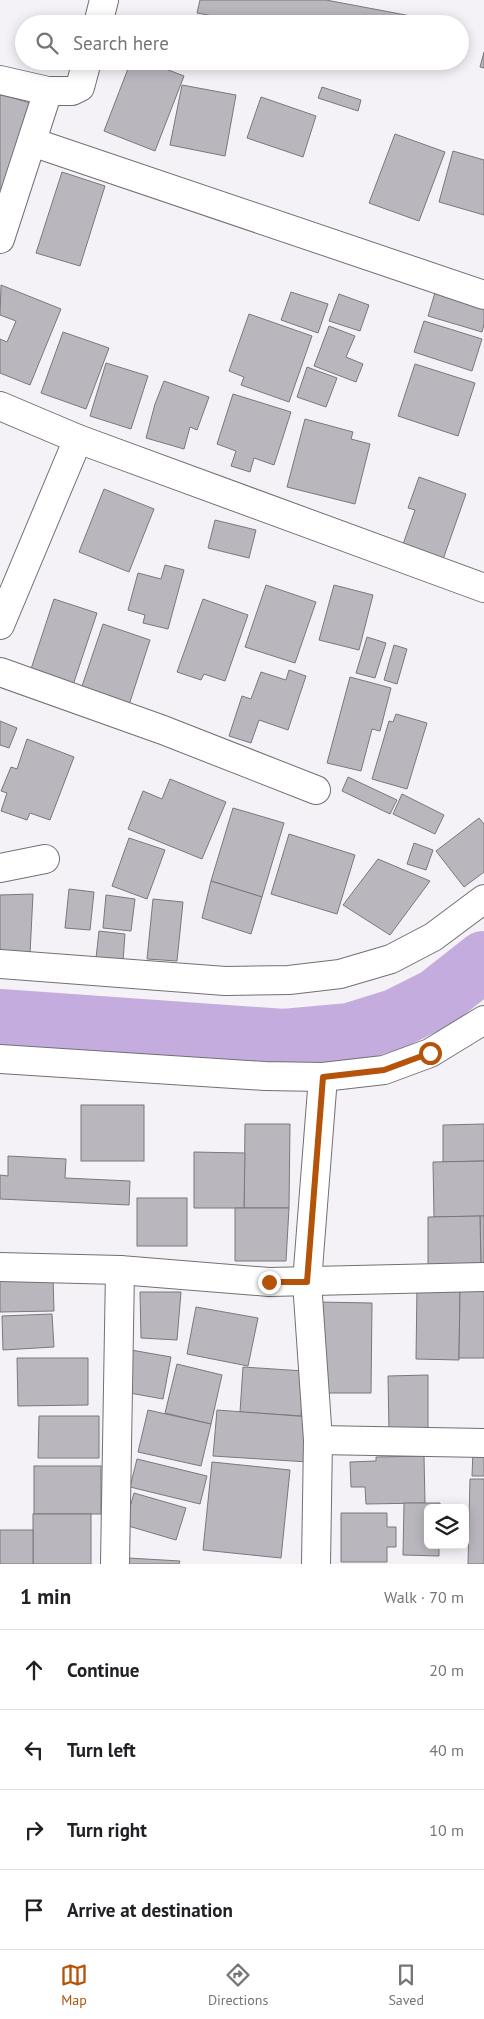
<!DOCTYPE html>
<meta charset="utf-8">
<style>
:root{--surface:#fff;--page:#f6f6f6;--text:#202124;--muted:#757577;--line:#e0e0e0;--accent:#b45309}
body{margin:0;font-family:"PT Sans",sans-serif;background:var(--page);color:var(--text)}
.controls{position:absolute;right:15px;bottom:15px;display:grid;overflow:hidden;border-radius:8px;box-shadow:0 2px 12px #0003}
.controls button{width:45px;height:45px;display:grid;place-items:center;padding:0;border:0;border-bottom:1px solid var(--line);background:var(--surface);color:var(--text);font:25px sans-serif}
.stop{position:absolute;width:15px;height:15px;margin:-11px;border:4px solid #b45309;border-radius:50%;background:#fff}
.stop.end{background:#b45309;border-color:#fff;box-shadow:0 1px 5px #0008}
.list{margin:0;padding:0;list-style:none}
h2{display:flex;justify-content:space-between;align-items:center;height:65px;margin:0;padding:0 20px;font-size:21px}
h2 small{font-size:16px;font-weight:400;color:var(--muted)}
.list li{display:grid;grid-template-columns:32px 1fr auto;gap:15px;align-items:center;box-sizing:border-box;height:80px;padding:0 20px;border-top:1px solid var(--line)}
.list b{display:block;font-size:19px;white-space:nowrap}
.list em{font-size:16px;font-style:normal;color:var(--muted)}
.icon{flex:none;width:28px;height:28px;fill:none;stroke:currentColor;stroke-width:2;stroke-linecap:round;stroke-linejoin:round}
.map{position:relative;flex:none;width:484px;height:1564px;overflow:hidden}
.search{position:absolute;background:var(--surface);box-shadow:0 2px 12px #0003;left:15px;right:15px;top:15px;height:55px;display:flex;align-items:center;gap:12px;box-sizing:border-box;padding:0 18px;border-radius:28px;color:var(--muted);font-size:19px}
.sheet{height:385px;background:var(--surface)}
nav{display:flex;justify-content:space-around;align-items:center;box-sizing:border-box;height:70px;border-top:1px solid var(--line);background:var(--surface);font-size:14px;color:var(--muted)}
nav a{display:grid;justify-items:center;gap:2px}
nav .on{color:var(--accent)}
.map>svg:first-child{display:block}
</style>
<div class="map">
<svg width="484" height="1564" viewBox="0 0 484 1564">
<rect width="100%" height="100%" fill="#f4f1f7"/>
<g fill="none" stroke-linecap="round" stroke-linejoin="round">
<polyline stroke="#c4acdf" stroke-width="60" points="0,1019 284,1039 350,1033 395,1019 437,998 484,961"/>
</g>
<g fill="#b9b6bd" stroke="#7a787d">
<polygon points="200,0 326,0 411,16 409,24 256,24 197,13"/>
<polygon points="484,52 484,68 480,67"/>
<polygon points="131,61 145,61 184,76 155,151 104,131"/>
<polygon points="182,85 236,95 225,156 170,145"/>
<polygon points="322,87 361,100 358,111 318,98"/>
<polygon points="0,94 30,103 0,195"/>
<polygon points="261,97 316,116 303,157 247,138"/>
<polygon points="395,134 445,152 419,221 369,203"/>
<polygon points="453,151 484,160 484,215 439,202"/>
<polygon points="62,172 105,186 80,266 36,253"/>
<polygon points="1,285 61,309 30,385 0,373 0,339 7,342 16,321 0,315"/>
<polygon points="437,286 484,301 484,324 482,332 428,316"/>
<polygon points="291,292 328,304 318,333 281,320"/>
<polygon points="339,294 369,305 360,331 329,321"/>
<polygon points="249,314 312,336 289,402 241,385 244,377 229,371"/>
<polygon points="424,321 482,339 472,371 414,352"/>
<polygon points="329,326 355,336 346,357 363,364 356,382 314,366"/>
<polygon points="63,332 109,348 86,409 41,393"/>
<polygon points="106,363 148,376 131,429 90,416"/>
<polygon points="415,364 475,383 458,436 398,416"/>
<polygon points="307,367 337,378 326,407 297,397"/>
<polygon points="164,381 209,397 197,430 190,427 184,449 146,438 155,404"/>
<polygon points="233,394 291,412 274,465 254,458 250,472 231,466 236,451 217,444"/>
<polygon points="305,419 353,432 351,439 370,444 355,504 287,487"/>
<polygon points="419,477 466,494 441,565 401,550 415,510 408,508"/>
<polygon points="104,489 154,509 129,572 79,552"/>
<polygon points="215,520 256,530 249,558 208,548"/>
<polygon points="165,565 184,570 168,629 143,623 145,615 128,610 138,573 161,579"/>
<polygon points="266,585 316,602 295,663 245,647"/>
<polygon points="334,585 373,595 359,650 319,640"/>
<polygon points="54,599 97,613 73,685 30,672"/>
<polygon points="203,599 248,615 225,681 204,674 201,680 177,672"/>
<polygon points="103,624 150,640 128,708 80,692"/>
<polygon points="367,637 386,643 375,678 356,673"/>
<polygon points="394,645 407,649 397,684 384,680"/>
<polygon points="289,670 306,676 288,730 259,720 251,743 229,736 242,696 251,699 261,672 286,680"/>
<polygon points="350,677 391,688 380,731 372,729 361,771 327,763"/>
<polygon points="396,714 427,723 407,789 372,779 389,721 393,722"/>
<polygon points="0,721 17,728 9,748 0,745"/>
<polygon points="27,739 74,757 50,820 30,813 27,820 1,811 7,793 1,791 11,767 17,769"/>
<polygon points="348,777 397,800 390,814 342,791"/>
<polygon points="170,779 226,802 202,859 128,829 143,791 162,799"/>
<polygon points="402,794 444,815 435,834 393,814"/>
<polygon points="233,808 284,823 262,897 211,881"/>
<polygon points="479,818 484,824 484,872 464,887 436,851"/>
<polygon points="289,834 355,855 337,914 271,894"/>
<polygon points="129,838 165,850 147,899 112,886"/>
<polygon points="414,843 433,850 426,870 407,864"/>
<polygon points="378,859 430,881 390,935 343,905"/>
<polygon points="211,881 262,897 251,934 202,918"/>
<polygon points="69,889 94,892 90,930 65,928"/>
<polygon points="33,894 30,954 0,952 0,895"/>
<polygon points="106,895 135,899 131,931 103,928"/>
<polygon points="153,899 183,902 177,961 147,959"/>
<polygon points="99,931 125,934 123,961 96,958"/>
<rect x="81" y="1105" width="63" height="56"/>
<polygon points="245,1124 290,1124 289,1208 244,1208"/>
<polygon points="484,1124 484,1161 443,1162 443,1125"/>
<polygon points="194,1152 245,1153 244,1208 194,1208"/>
<polygon points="8,1156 66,1159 65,1178 130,1181 129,1205 0,1199 0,1175 8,1176"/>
<polygon points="484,1161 484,1216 434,1217 433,1162"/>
<rect x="137" y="1198" width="50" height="48"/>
<polygon points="235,1208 289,1208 286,1261 235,1261"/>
<polygon points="480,1216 484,1216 484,1271 481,1271"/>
<polygon points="480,1216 481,1267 428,1269 428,1217"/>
<polygon points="53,1277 54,1311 0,1312 0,1278"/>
<polygon points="417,1287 460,1287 459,1360 416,1359"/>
<polygon points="460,1287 484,1288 484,1358 459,1358"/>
<polygon points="140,1292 181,1292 177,1340 141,1338"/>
<polygon points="318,1302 372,1303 371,1393 317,1393"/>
<polygon points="196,1307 258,1318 248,1366 187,1354"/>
<polygon points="52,1314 54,1347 3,1350 2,1316"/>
<polygon points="131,1350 171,1357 163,1399 124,1392"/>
<polygon points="17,1358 88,1358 88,1405 18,1406"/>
<polygon points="177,1364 222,1375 211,1424 165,1413"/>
<polygon points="243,1367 304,1371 301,1416 240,1412"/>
<polygon points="428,1375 428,1432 389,1432 388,1376"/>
<polygon points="148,1410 211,1424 201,1466 138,1452"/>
<polygon points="217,1410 311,1417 308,1462 213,1456"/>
<polygon points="39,1416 99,1416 99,1458 38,1458"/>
<polygon points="473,1450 484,1450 484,1476 472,1476"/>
<polygon points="424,1456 425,1503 366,1504 365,1487 351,1487 350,1462 376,1461 376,1457"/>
<polygon points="137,1459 207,1476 200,1504 130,1487"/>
<polygon points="212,1462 290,1470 281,1558 203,1550"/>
<rect x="34" y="1466" width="67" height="48"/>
<polygon points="470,1479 484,1479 484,1564 468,1564"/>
<polygon points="134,1493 186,1508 176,1540 125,1525"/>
<polygon points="404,1503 440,1503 440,1508 428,1508 428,1545 439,1545 439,1556 403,1555"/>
<polygon points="341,1513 387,1513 387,1527 396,1527 396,1547 387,1547 387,1562 341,1562"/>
<rect x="33" y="1514" width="58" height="50"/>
<rect x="0" y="1530" width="33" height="34"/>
<polygon points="128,1558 180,1561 179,1564 128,1564"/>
</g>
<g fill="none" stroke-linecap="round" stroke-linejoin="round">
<defs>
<g id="minor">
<polyline points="98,24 104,0"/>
<polyline points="0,80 48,91"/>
<polyline points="32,142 484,295"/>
<polyline points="0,239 48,91 72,91 80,87 87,61"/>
<polyline points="0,406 78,439 484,588"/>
<polyline points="0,625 78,439"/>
<polyline points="0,672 163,730 316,790"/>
<polyline points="0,868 45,859"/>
<polyline points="0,964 225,981 289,980 340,974 391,959 433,937 484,899"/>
<polyline points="0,1059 265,1076 323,1077 384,1070 430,1053 484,1020"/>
<polyline points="0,1267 120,1270 269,1282 484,1277"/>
<polyline points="318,1440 484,1443"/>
<polyline points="115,1564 120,1270"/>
<polyline points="316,1564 318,1440 307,1282 323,1077"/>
</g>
</defs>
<use href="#minor" stroke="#726f75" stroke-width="30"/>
<use href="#minor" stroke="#fff" stroke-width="28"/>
</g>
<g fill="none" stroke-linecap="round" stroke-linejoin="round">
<polyline stroke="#b45309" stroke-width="6" points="269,1282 307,1282 323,1077 384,1070 430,1053"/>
</g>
</svg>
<div class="controls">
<button><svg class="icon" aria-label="layers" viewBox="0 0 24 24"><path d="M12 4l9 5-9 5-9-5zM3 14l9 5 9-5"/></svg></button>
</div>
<div class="stop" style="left:430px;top:1053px"></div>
<div class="stop end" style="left:269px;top:1282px"></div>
<div class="search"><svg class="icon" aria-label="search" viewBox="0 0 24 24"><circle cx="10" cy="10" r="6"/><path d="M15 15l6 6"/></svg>Search here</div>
</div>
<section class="sheet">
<h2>1 min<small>Walk · 70 m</small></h2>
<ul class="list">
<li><svg class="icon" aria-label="ahead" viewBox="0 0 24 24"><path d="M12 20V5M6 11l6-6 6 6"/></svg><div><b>Continue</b></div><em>20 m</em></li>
<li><svg class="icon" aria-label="left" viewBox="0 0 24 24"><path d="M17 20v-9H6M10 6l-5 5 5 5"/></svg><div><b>Turn left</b></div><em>40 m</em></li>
<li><svg class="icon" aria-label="right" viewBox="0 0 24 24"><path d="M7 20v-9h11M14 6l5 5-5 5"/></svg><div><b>Turn right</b></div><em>10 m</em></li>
<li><svg class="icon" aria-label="arrive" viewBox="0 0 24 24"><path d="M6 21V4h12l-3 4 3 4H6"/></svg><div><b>Arrive at destination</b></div></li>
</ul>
</section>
<nav>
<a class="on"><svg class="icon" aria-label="map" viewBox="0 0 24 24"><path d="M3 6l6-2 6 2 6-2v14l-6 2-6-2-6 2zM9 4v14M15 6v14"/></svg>Map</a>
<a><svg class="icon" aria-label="directions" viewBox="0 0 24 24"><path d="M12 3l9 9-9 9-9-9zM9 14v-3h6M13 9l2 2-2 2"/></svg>Directions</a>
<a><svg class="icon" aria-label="saved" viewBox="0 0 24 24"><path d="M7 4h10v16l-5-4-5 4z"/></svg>Saved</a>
</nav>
